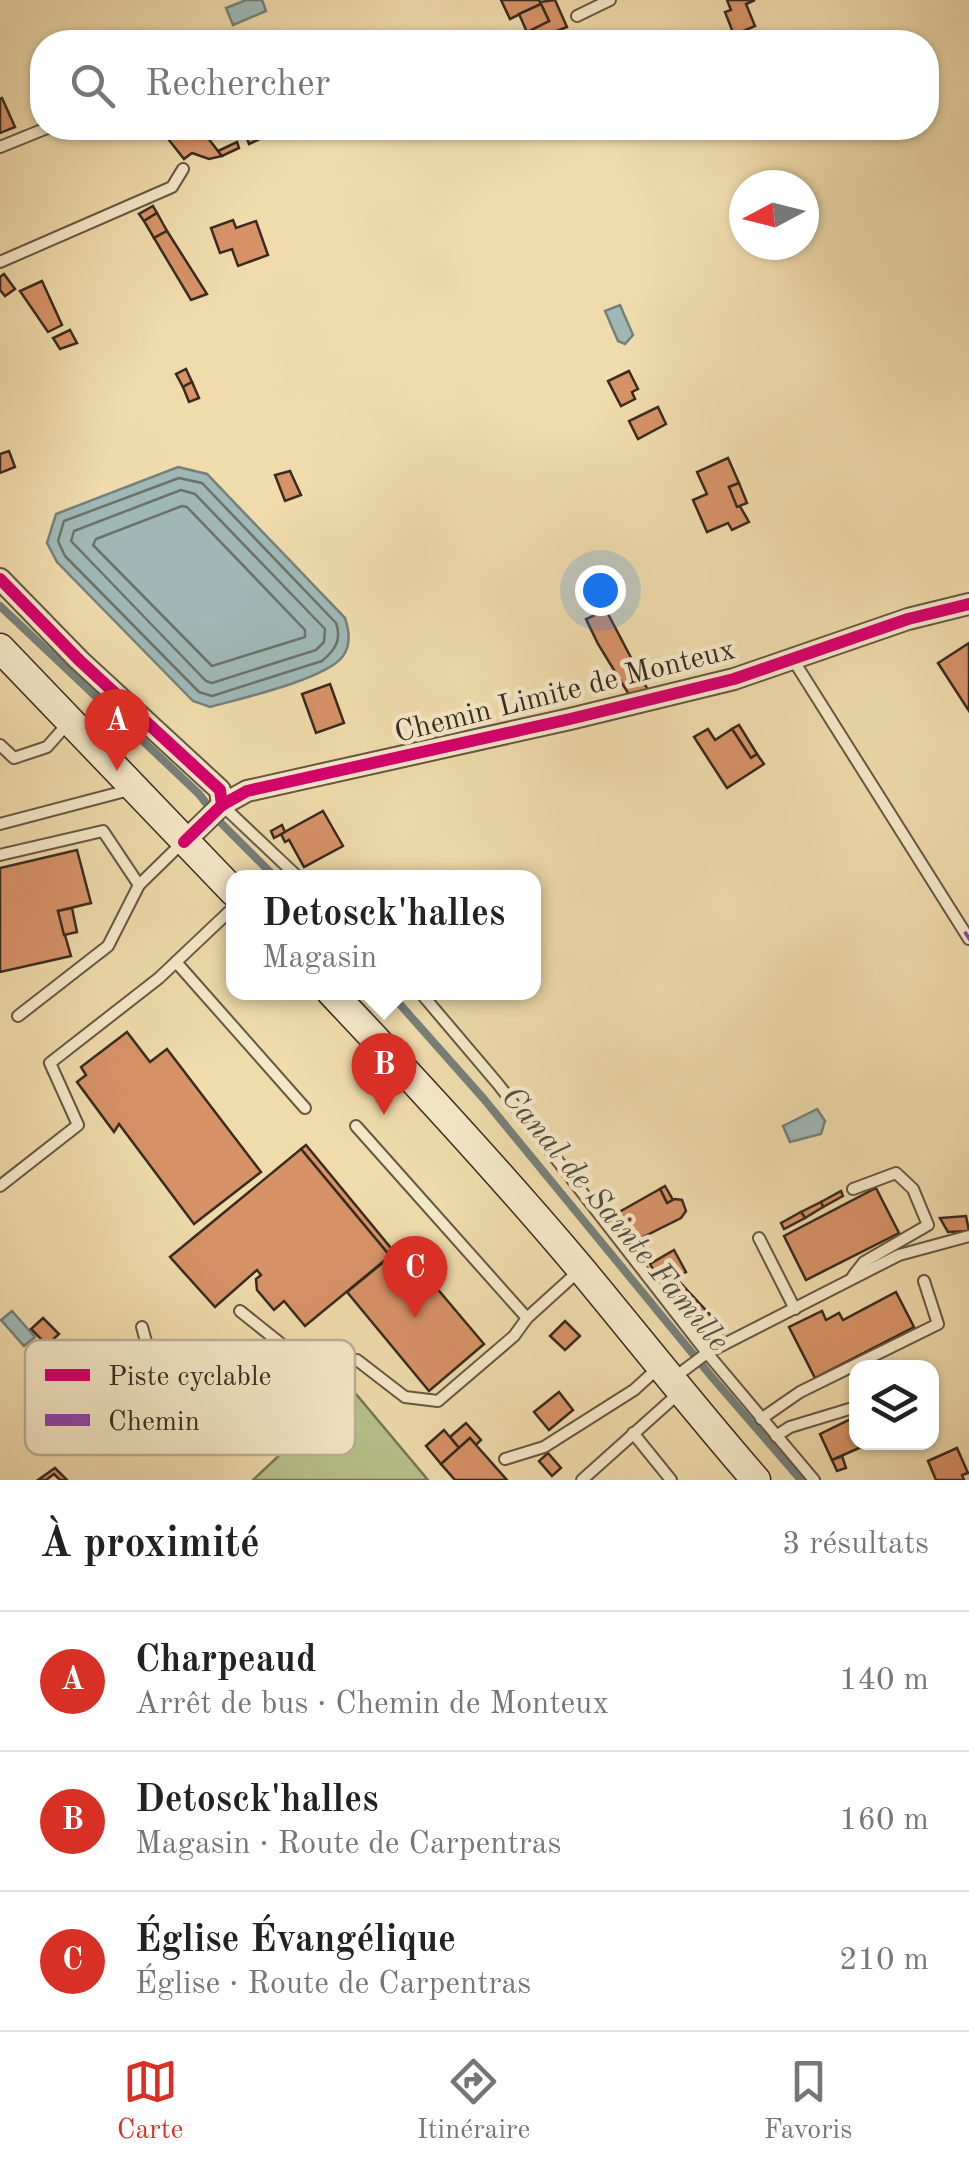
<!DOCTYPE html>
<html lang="fr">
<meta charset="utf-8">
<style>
:root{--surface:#fff;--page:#f2f2f2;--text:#222;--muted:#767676;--line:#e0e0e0;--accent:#d93025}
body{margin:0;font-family:"Old Standard TT",serif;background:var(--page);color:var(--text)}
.controls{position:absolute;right:30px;bottom:30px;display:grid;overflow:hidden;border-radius:20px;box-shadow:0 2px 8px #0004}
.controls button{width:90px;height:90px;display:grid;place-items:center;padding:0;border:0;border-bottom:2px solid var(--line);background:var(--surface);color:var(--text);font:50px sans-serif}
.compass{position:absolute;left:729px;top:170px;width:90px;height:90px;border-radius:50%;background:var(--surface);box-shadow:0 2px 8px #0004;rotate:263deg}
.you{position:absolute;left:600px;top:590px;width:35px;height:35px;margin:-25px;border:8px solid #fff;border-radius:50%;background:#1a73e8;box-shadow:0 0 0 15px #1a73e833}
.badge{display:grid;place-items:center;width:65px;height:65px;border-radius:50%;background:var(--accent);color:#fff;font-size:32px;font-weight:700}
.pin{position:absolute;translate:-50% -82px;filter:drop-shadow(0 2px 5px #0008)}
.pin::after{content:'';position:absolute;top:52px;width:35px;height:30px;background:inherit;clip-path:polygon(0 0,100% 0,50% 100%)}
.popup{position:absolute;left:226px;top:870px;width:315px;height:130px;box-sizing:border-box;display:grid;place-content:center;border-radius:20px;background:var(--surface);filter:drop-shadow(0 2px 8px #0005);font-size:32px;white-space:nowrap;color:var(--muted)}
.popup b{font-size:38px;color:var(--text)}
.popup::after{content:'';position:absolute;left:50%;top:100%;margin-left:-20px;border:20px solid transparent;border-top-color:var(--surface)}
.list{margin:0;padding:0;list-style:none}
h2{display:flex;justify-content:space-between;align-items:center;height:130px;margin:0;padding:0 40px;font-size:42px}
h2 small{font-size:32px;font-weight:400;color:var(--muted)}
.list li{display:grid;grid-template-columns:65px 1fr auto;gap:30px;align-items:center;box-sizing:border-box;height:140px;padding:0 40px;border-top:2px solid var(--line)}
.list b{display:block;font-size:38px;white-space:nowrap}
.list p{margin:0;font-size:32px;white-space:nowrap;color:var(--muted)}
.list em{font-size:32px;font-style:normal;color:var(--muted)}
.icon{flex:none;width:55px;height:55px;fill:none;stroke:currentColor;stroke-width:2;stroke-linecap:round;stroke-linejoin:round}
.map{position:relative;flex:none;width:969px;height:1480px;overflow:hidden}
.search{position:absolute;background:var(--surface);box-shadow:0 2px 8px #0004;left:30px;right:30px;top:30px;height:110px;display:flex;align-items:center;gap:25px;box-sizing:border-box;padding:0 35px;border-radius:40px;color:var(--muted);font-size:38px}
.sheet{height:550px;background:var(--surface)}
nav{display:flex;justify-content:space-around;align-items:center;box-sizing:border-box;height:140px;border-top:2px solid var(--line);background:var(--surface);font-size:28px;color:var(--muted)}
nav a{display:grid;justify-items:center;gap:5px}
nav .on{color:var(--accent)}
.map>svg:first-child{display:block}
</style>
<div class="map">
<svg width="969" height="1480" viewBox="0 0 969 1480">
<rect width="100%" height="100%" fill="#efdbac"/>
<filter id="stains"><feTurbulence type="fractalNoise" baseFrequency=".002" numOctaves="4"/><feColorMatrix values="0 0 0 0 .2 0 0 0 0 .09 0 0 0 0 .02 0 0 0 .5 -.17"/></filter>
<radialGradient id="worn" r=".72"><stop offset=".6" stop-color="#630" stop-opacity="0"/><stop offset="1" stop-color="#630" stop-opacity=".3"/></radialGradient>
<polygon fill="#b7c18b" stroke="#787656" stroke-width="2.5" points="351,1388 428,1480 253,1480"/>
<g fill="#9fb8b6" stroke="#76807a" stroke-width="2.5">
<polygon points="246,0 262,0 266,11 233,25 226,8"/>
<polygon points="620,305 633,335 625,344 618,341 605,311"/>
<path d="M 178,467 L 207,474 L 345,618 C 349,630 351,645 343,656 C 327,679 239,699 210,707 L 193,701 L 57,562 L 47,543 L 56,514 Z"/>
<polygon points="817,1109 825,1121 821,1134 790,1142 783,1126"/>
<polygon points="12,1311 35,1337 24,1346 1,1320"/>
</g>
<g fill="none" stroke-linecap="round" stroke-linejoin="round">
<g stroke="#6c726b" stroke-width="2.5">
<path d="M 179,478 L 202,483 L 336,623 C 342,640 335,650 322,661 L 212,696 L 199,692 L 65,556 L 58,541 L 64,521 Z"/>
<polygon points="181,490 195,494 325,629 324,642 316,650 212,683 206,681 71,541 74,531"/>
<polygon points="182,506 187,507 305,630 305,637 212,666 93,545 96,539"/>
</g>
<g stroke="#76807a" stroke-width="8">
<polyline points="0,606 199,794 221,823 276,878"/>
<polyline points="389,992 483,1098 711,1376 801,1480"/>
</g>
</g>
<g fill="#d89268" stroke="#382b20" stroke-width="2.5">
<polygon points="501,0 539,0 541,4 510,19"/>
<polygon points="555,0 567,27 531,41 527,32 549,21 540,2"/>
<polygon points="727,0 755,0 746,4 755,26 734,35 725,12 731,10"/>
<polygon points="541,4 549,21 527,32 519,14"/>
<polygon points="2,98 15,127 0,133 0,99"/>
<polygon points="165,128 172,128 179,136 190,128 200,128 222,156 209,159 192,153 184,159 161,130"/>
<polygon points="265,128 271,134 249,144 246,136"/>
<polygon points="237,142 239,148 222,156 218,151"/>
<polygon points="153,206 157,213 144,221 139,214"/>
<polygon points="157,213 167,231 154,238 144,221"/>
<polygon points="233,220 236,228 256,221 268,255 238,266 232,249 220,253 211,228"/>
<polygon points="167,231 207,294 191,300 154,238"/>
<polygon points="4,274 15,289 5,296 0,290 0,277"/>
<polygon points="42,281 62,325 48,332 20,291"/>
<polygon points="70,330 77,343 60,349 53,338"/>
<polygon points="186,369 192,382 183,387 176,374"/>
<polygon points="629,371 638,389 632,392 635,399 621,406 608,381"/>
<polygon points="192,382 199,398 189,402 183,387"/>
<polygon points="658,407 666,424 638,439 629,421"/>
<polygon points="9,451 15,467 0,473 0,454"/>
<polygon points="728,458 739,483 729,487 749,522 732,530 728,523 707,532 693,500 707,494 697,472"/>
<polygon points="290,471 301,495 285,501 275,475"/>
<polygon points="739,483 747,503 737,507 729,487"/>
<polygon points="606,610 649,692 631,698 598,644 586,619"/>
<polygon points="969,643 969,711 938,663"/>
<polygon points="330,684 344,723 316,733 302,694"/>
<polygon points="739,725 757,754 751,758 732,729"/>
<polygon points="708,729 715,740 732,729 751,758 757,754 764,764 727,788 694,737"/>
<polygon points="323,811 343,846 304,867 289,840 285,842 281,834"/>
<polygon points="282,825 285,832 274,838 271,831"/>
<polygon points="77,850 91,903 58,911 71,956 0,972 0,868"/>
<polygon points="72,908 77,932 64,935 58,911"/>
<polygon points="127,1032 150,1062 167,1049 261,1172 194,1224 119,1124 114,1132 77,1082 86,1075 81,1067"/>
<polygon points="306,1145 395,1253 390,1256 301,1149"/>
<polygon points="301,1149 390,1256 305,1326 284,1301 274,1310 257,1290 256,1279 261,1275 257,1270 215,1307 170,1257"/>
<polygon points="665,1186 673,1200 667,1203 660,1189"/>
<polygon points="876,1188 899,1233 806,1280 784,1236"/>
<polygon points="660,1189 667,1203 675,1199 682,1200 686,1211 681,1218 633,1242 612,1216"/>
<polygon points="841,1191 843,1196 823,1207 821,1202"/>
<polygon points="821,1202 823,1207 805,1218 801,1212"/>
<polygon points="801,1212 805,1218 784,1229 781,1223"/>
<polygon points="966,1216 969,1231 948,1232 940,1218"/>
<polygon points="402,1247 484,1344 429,1391 347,1292"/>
<polygon points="674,1250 686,1272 662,1285 650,1264"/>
<polygon points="676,1278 714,1319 711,1322 724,1337 712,1343 659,1287"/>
<polygon points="896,1292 914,1327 815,1378 789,1327 822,1311 826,1320 839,1313 843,1320"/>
<polygon points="43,1318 59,1334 47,1345 31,1329"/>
<polygon points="565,1321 580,1336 565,1350 550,1336"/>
<polygon points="559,1392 573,1410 549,1430 534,1412"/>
<polygon points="853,1418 856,1442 866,1445 832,1460 820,1434"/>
<polygon points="466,1423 481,1440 476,1445 470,1438 459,1448 450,1437"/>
<polygon points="444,1430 459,1448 441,1464 426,1446"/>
<polygon points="470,1438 476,1445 507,1480 455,1480 441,1464"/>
<polygon points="957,1448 968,1473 962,1475 964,1480 936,1480 928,1461"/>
<polygon points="548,1453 561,1468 552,1476 539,1461"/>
<polygon points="842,1456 846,1468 837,1471 832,1460"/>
<polygon points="55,1468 67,1480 60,1480 54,1474 46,1480 38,1480"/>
</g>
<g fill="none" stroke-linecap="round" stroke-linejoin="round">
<defs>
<g id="service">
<polyline points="577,16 610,0"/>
<polyline points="0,147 47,128"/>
<polyline points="0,262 172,187 183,169"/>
<polyline points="792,658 969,939"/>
<polyline points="0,745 14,758 47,747 69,722"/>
<polyline points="223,806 299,878"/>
<polyline points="0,824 133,789"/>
<polyline points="0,855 103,831 139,885"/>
<polyline points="176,962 305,1108"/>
<polyline points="420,992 498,1084 707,1353 814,1480"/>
<polyline points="18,1016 108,946 139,885 183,842"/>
<polyline points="356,1126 527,1318"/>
<polyline points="0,1186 78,1125 50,1063 159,978 234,907"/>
<polyline points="759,1238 795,1309"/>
<polyline points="853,1276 864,1262 928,1225 913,1189 896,1173 853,1189"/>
<polyline points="240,1311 305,1363 357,1360 405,1397 438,1401 514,1336 527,1318 581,1269"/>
<path d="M 142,1327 L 157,1381 C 175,1390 211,1411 231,1408 C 257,1405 284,1378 305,1363"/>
<polyline points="675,1377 707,1353 899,1255 969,1236"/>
<polyline points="761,1419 800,1392 938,1324 924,1281"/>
<polyline points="633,1433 671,1480"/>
<polyline points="776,1436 790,1427 856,1407"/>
<polyline points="505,1459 544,1447 634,1390 657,1369"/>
<polyline points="582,1480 678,1394"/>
</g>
<g id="minor">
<polyline points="0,579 79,660 220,790 222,805"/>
<polyline points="184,842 222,805 247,791 570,719 734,679 908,619 969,604"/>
</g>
<g id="secondary">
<polyline points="0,648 234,892"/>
<path d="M 331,992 C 417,1083 501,1174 581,1269 C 639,1339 696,1411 756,1480"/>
</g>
</defs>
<use href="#service" stroke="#665743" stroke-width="14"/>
<use href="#minor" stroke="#665743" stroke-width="24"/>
<use href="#secondary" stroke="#382b20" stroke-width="31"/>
<use href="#service" stroke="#f5e8c9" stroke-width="10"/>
<use href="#minor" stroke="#f5e8c9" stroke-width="20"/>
<use href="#secondary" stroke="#f5e8c9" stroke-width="28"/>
<polyline stroke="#8e44ad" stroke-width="10" stroke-dasharray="20 10" stroke-linecap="butt" points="966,937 969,935"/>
<defs>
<g id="cycleway">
<polyline points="0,579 79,660 220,790 222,805"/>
<polyline points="184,842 222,805 247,791 570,719 734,679 908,619 969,604"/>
</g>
</defs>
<use href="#cycleway" stroke="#f5e8c9" stroke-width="19"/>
<use href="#cycleway" stroke="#d6006c" stroke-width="12"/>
</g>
<g text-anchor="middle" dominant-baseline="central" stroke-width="9" stroke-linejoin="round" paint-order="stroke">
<g font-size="30" fill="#382b20" stroke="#f5e8c9">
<text transform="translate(565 692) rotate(-14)">Chemin Limite de Monteux</text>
</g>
<g font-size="32" font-style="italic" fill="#524e46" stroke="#f5e8c9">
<text transform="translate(614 1220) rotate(50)">Canal de Sainte Famille</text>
</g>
</g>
<rect x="25" y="1340" width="330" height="115" rx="15" fill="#f5e8c9" stroke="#bcaf96" stroke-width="2.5"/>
<rect x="45" y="1369" width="45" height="12" fill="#d6006c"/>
<rect x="45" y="1414" width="45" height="12" fill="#8e44ad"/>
<g font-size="28" fill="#382b20">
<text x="108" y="1385">Piste cyclable</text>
<text x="108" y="1430">Chemin</text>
</g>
<rect width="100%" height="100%" filter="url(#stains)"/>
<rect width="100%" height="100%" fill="url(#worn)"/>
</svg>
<div class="controls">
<button><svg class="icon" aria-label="layers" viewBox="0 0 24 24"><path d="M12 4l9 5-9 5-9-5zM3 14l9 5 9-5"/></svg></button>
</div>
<svg class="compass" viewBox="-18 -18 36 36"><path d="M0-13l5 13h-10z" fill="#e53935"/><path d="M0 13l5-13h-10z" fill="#767676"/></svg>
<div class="you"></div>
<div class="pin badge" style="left:117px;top:771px">A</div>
<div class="pin badge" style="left:384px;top:1115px">B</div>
<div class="popup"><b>Detosck'halles</b>Magasin</div>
<div class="pin badge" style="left:415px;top:1318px">C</div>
<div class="search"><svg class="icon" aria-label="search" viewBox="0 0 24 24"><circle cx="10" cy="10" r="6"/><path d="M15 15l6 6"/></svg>Rechercher</div>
</div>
<section class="sheet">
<h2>À proximité<small>3 résultats</small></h2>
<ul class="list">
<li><span class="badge">A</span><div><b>Charpeaud</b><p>Arrêt de bus · Chemin de Monteux</p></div><em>140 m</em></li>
<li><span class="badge">B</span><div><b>Detosck'halles</b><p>Magasin · Route de Carpentras</p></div><em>160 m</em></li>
<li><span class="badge">C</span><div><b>Église Évangélique</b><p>Église · Route de Carpentras</p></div><em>210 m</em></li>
</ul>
</section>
<nav>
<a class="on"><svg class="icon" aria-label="map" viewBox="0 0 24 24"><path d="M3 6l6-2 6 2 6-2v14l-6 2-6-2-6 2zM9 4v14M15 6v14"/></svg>Carte</a>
<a><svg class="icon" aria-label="directions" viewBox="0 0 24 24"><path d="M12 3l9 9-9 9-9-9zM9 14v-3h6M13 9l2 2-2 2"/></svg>Itinéraire</a>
<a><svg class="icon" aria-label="saved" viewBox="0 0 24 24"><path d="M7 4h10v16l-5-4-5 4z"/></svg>Favoris</a>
</nav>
